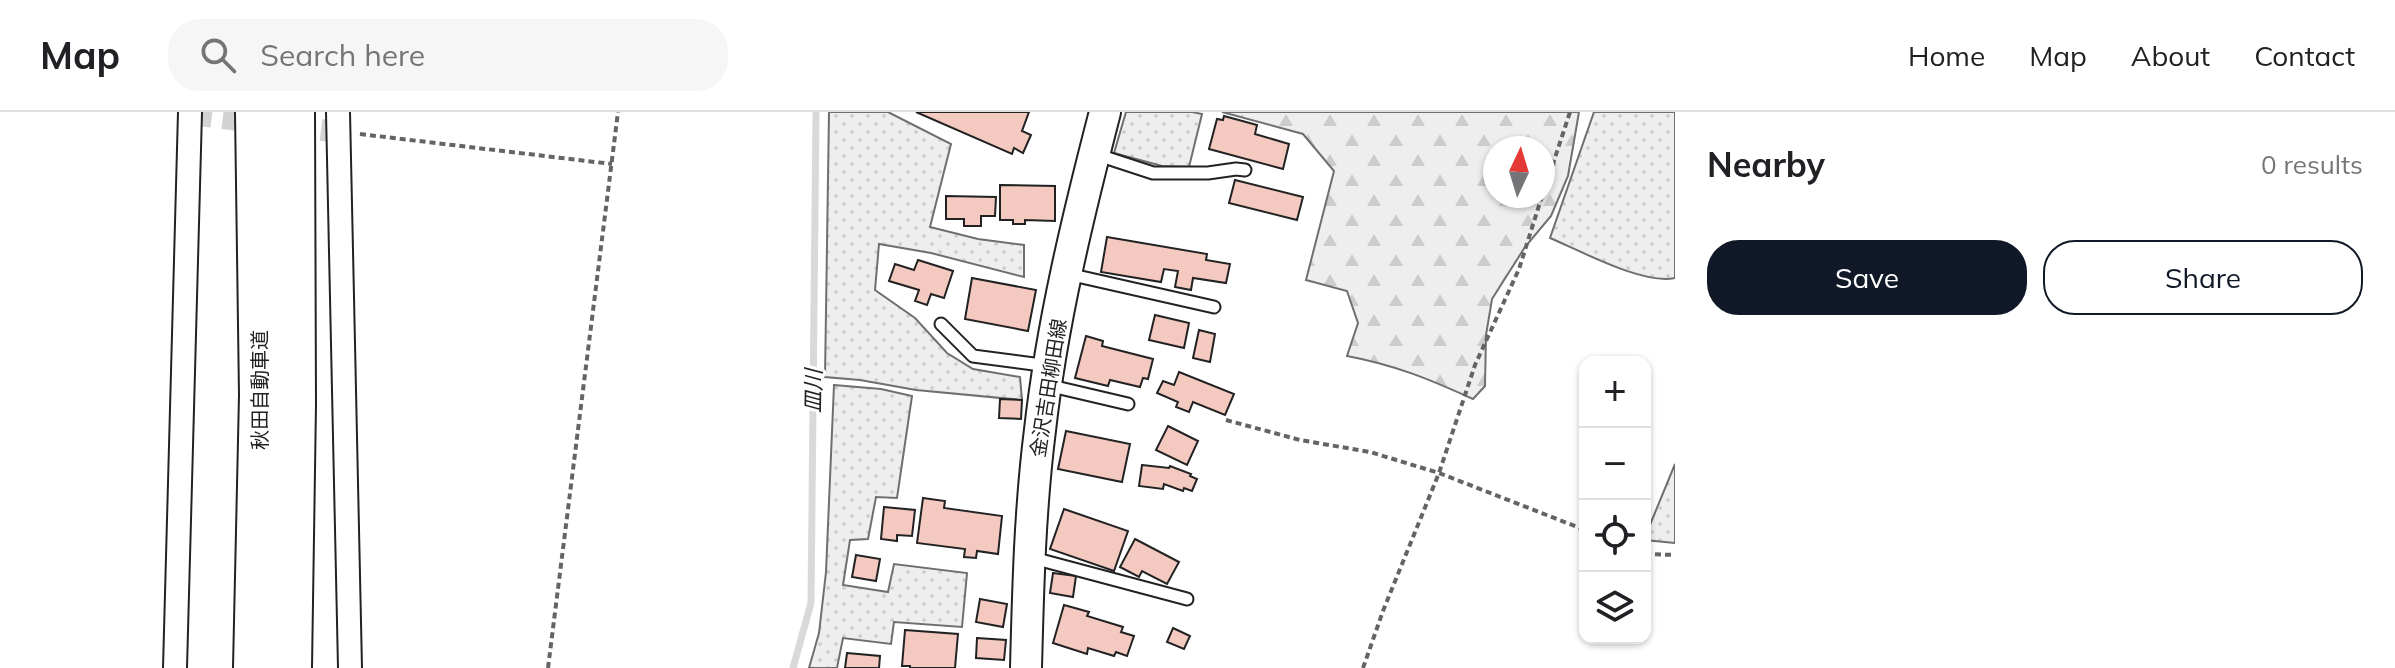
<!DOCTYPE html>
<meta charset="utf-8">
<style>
:root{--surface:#fff;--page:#f6f6f6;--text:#202124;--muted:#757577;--line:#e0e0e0;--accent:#111827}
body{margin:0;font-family:Mulish,"Noto Sans JP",sans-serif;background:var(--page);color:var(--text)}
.controls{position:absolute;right:24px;bottom:24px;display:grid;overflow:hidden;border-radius:16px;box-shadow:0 2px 6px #0004}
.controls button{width:72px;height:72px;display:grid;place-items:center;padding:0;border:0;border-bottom:2px solid var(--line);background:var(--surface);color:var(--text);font:40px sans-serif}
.compass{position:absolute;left:1483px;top:24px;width:72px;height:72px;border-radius:50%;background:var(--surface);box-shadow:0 2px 6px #0004;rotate:4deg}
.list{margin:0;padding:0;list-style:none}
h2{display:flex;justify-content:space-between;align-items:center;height:104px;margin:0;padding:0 32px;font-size:34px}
h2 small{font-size:26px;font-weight:400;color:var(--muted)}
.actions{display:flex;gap:16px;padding:24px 32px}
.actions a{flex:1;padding:18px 0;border:2px solid var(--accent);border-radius:32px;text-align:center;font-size:28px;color:var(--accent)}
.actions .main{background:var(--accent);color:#fff}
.icon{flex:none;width:44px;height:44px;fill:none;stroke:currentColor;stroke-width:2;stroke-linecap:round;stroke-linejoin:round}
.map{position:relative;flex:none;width:1675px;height:556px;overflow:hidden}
header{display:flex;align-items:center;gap:48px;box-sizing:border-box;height:112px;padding:0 40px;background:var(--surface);border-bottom:2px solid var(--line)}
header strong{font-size:38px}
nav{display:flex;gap:44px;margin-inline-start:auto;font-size:28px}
.search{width:560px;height:72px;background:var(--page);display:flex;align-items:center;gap:20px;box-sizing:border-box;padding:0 28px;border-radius:32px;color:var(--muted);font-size:30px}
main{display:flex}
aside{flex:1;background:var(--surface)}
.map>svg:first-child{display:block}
</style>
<header>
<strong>Map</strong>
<div class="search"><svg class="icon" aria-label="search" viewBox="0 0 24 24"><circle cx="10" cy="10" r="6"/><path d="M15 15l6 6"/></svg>Search here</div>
<nav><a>Home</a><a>Map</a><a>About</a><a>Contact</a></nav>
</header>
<main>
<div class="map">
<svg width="1675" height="556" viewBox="0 0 1675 556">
<defs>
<pattern id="grass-dots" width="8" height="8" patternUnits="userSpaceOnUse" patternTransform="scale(2)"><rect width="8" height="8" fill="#eee"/><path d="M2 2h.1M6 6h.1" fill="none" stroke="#ccc" stroke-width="1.8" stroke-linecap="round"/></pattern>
<pattern id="forest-firs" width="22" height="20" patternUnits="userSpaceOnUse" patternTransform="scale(2)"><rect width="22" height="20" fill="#eee"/><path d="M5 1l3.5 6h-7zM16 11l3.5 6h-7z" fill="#ccc"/></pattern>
</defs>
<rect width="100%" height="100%" fill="#fff"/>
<g fill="url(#grass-dots)" stroke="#6f6f6f" stroke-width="2">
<polygon points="829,0 888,0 951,32 930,115 978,127 1024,133 1024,165 931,141 879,132 875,178 915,206 947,241 973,257 1020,265 1022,288 916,278 860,268 825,265"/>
<polygon points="1126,0 1192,0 1202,2 1189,55 1162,54 1114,41"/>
<path d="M 1594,0 L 1675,0 L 1675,166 C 1643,173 1581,139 1550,126 Z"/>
<polygon points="834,273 881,277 912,284 897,386 876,385 868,427 850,428 843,473 888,480 894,452 967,461 962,515 894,510 891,532 843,526 837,556 809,556 819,521 826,460"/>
<polygon points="1675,352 1675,431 1645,428 1645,425"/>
</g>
<path fill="url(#forest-firs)" stroke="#6f6f6f" stroke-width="2" fill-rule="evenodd" d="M 1222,0 L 1579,0 L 1568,64 L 1551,104 L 1525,135 L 1492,187 L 1486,223 L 1485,274 L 1473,287 C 1429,267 1395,253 1347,244 L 1358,211 L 1347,179 L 1306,168 L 1334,59 L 1303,22 ZM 1495,36 L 1543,36 L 1543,84 L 1495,84 Z"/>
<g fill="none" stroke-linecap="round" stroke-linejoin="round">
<polyline stroke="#d9d9d9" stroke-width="7" points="793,556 811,491 816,0"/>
</g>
<g fill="#f3c9c0" stroke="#222" stroke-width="2">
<polygon points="916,0 1029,0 1022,19 1031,23 1023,41 1014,36 1012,42"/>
<polygon points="1224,4 1257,13 1255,22 1289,32 1283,57 1209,37 1217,7 1223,8"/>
<polygon points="1235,68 1303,85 1297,108 1229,91"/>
<polygon points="1000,73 1055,74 1055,109 1025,108 1025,112 1013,112 1013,108 1000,108"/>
<polygon points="946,84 996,85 995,104 981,104 981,114 964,114 964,107 946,107"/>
<polygon points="1107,125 1207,142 1206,148 1230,152 1226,171 1193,166 1191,178 1175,175 1178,159 1164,157 1161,170 1101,160"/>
<polygon points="918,148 953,159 944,186 931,182 927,193 915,189 919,178 889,169 895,152 914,158"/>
<polygon points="972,166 1036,178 1028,219 965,207"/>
<polygon points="1155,203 1189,211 1184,236 1149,228"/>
<polygon points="1199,218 1215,222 1210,250 1193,246"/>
<polygon points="1086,224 1103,229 1102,234 1153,247 1148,267 1143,266 1140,275 1110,268 1108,274 1075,266"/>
<polygon points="1179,260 1234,282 1225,303 1193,290 1189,300 1176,295 1178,290 1157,281 1163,269 1174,273"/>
<polygon points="1000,287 1022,288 1021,307 999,306"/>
<polygon points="1168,314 1198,329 1187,353 1156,338"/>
<polygon points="1066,319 1130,332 1122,370 1058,357"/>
<polygon points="1142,353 1169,356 1170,354 1191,362 1190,364 1197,367 1192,379 1184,376 1183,379 1164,372 1163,377 1139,374"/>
<polygon points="923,386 945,389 944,396 1002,404 998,442 977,439 976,446 964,445 965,437 917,431"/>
<polygon points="884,395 915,398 912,424 897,423 897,429 881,427"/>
<polygon points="1064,397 1128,419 1114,459 1050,437"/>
<polygon points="1135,427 1179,450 1167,472 1142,459 1139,465 1120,455"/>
<polygon points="856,443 880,447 876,469 852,465"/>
<polygon points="1053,461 1076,464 1073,485 1050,481"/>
<polygon points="980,487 1007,492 1003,515 976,510"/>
<polygon points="1064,493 1089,500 1087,504 1123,515 1121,520 1134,524 1127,544 1116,540 1114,544 1088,536 1087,542 1053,531"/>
<polygon points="1173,516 1190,524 1184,537 1167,530"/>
<polygon points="905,518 958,522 955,556 910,556 910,554 902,554"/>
<polygon points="977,526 1006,528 1004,548 976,546"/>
<polygon points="847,541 880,544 879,556 845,556"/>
</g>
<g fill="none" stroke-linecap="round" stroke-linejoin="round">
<polyline stroke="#d3d3d3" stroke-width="22" stroke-dasharray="22 11" stroke-linecap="butt" points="190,2 338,20"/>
<defs>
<g id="lane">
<polyline points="1095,42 1153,61 1208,61 1236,57 1245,58"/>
<polyline points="1068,162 1214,195"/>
<polyline points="941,212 973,244 1049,254"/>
<polyline points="1047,273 1128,292"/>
<polyline points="1033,446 1187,487"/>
</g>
<g id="street">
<polyline points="338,0 350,556"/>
<polyline points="175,556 190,0"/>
</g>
<path id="secondary" d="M 1026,556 C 1028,476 1030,397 1040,318 C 1052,211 1078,104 1105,0"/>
<g id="highway">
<polyline points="254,556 260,283 256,0"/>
<polyline points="291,556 295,292 294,0"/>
</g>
</defs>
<use href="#lane" stroke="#222" stroke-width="15"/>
<use href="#street" stroke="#222" stroke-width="26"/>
<use href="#secondary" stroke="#222" stroke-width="34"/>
<use href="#highway" stroke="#222" stroke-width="44"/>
<g stroke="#646464" stroke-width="4" stroke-dasharray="6 4" stroke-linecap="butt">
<polyline points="360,22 612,52"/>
<polyline points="1543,82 1570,0"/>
<polyline points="1226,308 1300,328 1370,340 1439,361 1585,418"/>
<polyline points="1645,442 1675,443"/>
<polyline points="548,556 618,0"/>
<polyline points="1363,556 1383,499 1439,361 1475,253 1519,157 1542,84"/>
</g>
<use href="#lane" stroke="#fff" stroke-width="11"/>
<use href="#street" stroke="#fff" stroke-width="22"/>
<use href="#secondary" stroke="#fff" stroke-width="30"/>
<use href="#highway" stroke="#fff" stroke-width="40"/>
</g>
<g text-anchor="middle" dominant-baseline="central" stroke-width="6" stroke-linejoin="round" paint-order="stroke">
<g font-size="20" fill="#222" stroke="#fff">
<text transform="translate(1048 276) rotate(-81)">金沢吉田柳田線</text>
<text transform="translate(259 278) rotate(-90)">秋田自動車道</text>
</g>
<g font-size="22" font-style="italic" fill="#222" stroke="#fff">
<text transform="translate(813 279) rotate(-89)">皿川</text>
</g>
</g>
</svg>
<div class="controls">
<button>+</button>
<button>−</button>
<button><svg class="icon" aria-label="locate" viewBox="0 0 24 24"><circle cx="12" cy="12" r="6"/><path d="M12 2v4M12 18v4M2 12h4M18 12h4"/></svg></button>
<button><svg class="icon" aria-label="layers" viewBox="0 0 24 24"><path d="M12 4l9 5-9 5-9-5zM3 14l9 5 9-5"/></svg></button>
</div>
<svg class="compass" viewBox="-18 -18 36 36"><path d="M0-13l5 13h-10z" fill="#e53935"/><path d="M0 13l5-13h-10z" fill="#757577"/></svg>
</div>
<aside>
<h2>Nearby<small>0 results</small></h2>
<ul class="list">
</ul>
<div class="actions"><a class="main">Save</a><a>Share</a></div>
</aside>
</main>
